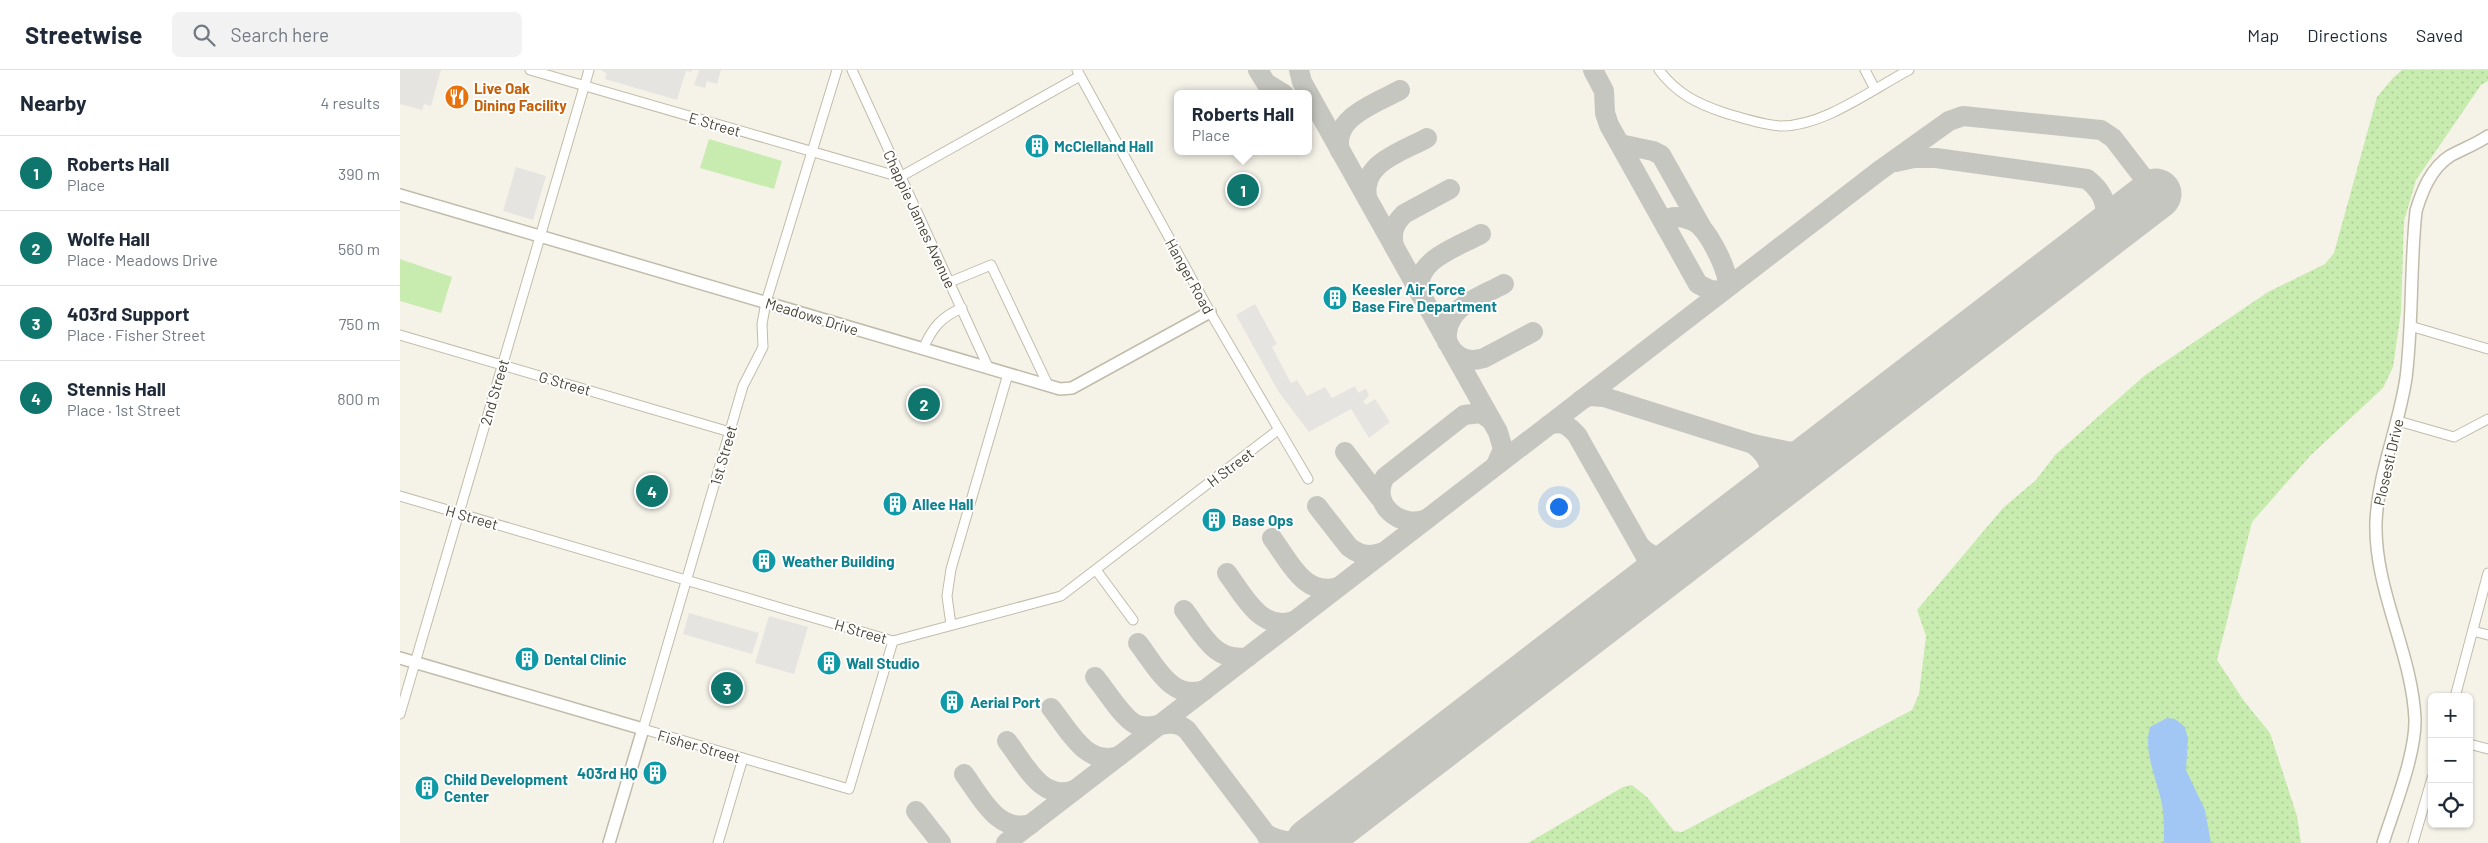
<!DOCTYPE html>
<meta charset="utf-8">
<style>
:root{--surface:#fff;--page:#f2f2f3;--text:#1f2937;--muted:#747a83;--line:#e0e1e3;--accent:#0f766e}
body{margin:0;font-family:Barlow,sans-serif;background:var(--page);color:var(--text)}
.controls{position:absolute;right:15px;bottom:15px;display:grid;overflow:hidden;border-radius:8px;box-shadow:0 1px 4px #0004}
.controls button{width:45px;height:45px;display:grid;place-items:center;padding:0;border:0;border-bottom:1px solid var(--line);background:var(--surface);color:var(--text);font:25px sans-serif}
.you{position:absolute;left:1158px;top:436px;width:18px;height:18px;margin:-12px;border:4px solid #fff;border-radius:50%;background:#1a73e8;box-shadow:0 0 0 8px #1a73e833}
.badge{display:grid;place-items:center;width:32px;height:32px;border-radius:50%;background:var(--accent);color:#fff;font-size:16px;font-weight:700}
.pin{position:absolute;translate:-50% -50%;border:2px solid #fff;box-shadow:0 1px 5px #0006}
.popup{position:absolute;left:774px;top:20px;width:138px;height:65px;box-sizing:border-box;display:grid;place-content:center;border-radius:8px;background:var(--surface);filter:drop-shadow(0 1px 4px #0005);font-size:16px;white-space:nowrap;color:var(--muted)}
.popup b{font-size:19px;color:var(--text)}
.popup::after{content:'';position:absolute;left:50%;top:100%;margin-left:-10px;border:10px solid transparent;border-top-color:var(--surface)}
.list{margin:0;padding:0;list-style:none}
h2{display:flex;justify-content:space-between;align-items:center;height:65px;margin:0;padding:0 20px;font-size:21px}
h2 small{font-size:16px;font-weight:400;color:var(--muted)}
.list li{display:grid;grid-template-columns:32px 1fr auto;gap:15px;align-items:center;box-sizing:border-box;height:75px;padding:0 20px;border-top:1px solid var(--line)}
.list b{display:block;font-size:19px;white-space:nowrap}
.list p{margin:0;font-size:16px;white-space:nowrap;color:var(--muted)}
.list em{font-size:16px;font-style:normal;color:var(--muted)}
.icon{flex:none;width:28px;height:28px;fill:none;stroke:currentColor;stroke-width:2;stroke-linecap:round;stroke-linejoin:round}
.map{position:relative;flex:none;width:2088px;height:773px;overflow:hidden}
header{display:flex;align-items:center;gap:30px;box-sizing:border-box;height:70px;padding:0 25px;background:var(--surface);border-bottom:1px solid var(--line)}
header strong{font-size:24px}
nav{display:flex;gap:28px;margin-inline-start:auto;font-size:18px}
.search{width:350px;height:45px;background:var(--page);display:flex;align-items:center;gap:12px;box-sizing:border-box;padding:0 18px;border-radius:8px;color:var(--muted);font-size:19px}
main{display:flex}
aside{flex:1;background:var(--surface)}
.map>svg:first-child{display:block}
</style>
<header>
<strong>Streetwise</strong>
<div class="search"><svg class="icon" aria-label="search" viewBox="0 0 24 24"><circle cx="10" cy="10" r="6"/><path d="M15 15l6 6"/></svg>Search here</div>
<nav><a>Map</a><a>Directions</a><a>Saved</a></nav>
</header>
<main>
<aside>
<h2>Nearby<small>4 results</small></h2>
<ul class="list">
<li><span class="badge">1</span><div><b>Roberts Hall</b><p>Place</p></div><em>390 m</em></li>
<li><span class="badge">2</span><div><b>Wolfe Hall</b><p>Place · Meadows Drive</p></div><em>560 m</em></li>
<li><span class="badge">3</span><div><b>403rd Support</b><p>Place · Fisher Street</p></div><em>750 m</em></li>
<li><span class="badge">4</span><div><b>Stennis Hall</b><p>Place · 1st Street</p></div><em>800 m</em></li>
</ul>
</aside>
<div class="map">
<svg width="2088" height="773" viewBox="0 0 2088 773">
<defs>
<pattern id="grass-dots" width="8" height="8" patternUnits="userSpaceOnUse" patternTransform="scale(1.25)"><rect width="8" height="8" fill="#c8ebaf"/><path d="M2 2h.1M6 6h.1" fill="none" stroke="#adcb97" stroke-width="1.8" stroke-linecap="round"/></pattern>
</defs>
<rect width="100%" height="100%" fill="#f5f3e8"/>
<polygon fill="url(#grass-dots)" points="2002,0 2088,0 2088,11 2081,15 2016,110 2004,151 2001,242 1993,297 1983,318 1910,386 1852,452 1817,590 1844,631 1870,663 1897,746 1901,773 1128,773 1223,717 1232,715 1247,727 1274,761 1282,762 1512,640 1519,624 1526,566 1517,540 1603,438 1636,410 1655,385 1744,306 1868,222 1925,194 1934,183 1977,27 1993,8"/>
<g fill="#c8ebaf">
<polygon points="309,69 382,91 374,119 300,98"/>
<polygon points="0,189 52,207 41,243 0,231"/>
</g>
<g fill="#e6e4e0">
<polygon points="0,0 41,0 31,36 24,34 22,40 0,34"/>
<polygon points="201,0 292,0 291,2 286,1 277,30 205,9 206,3"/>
<polygon points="299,0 321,0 317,14 307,11 305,18 294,15"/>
<polygon points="116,97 146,106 133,150 103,141"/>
<polygon points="855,234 877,274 872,277 891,313 897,310 907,326 925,317 932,328 955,316 958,323 966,318 969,326 963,331 966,335 975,329 990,352 969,368 951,339 909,362 878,321 836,245"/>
<polygon points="289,543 359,563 352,584 283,564"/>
<polygon points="369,546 408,557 394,604 355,593"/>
</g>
<path fill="#a2c7f4" d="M 1767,648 L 1775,649 L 1785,657 L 1788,669 L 1786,700 L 1805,740 L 1811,773 L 1764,773 C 1764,760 1764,746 1762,734 C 1757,709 1743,683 1750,657 Z"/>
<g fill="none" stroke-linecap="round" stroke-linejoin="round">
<g stroke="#c6c6c0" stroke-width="20">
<polyline points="858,0 866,13 884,24"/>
<polyline points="899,0 902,12 1098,362 1103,379 1096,395"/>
<polyline points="1193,0 1204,21 1205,43 1209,55 1298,214 1310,220 1323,221"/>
<polyline points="1220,74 1253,81 1261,85 1302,158"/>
<path d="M 940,81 C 931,47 977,33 1000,20"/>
<path d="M 1496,92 L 1514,88 L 1536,88 L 1687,109 C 1710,127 1710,147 1695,170"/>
<path d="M 967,128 C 960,93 1002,82 1027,68"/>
<path d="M 1266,157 L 1270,148 C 1279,145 1294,150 1300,156 C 1310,166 1331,204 1327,217"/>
<path d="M 994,176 C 991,163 994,154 1004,144 L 1050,119"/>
<path d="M 1020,224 C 1012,190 1058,177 1081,164"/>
<path d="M 1047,272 C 1043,237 1078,228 1104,214"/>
<path d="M 1052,280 C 1062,290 1071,292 1084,288 L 1133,262"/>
<path d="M 1181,330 L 1189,326 L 1204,327 L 1353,374 C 1376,391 1372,406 1360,430"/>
<path d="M 1149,355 C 1162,350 1169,356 1177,365 L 1245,485 C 1249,499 1252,506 1242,518"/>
<polyline points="1353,374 1391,382 1430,376"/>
<polyline points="945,382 980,428"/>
<path d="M 917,436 L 949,477 C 961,486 970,487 984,482"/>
<path d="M 1027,449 C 1001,460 969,434 985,407 L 1064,345 L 1081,343 L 1091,350"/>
<path d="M 872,468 C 890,492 904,527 938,517"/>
<path d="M 1241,477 C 1253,489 1267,489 1283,487"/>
<path d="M 827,503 C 844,526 861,562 894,551"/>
<path d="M 784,540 C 802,563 814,593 848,587"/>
<path d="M 738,573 C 756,596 771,631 805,620"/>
<path d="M 695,607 C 706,620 721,646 735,654 C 753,663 770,645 787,660 L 866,764 L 870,773"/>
<path d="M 651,638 C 669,660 686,697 719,686"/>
<path d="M 607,671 C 625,694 641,732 675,720"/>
<path d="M 564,704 C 581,727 598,764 631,754"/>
<polyline points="516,741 541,773"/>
<path d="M 866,764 C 882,773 897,773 915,770"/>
<polyline points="606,773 1479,101 1549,51 1563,46 1701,60 1713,68 1756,124"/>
</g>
<polyline stroke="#c6c6c0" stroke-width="51" points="911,773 1756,124"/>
<defs>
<g id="minor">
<polyline points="130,0 500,107 680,6"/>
<polyline points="437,0 366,232 362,254 363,277 343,316 243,659 449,719 493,571"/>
<polyline points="452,0 589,299"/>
<polyline points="677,0 810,242 908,409"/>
<path d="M 1259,0 C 1277,24 1298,34 1325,43 C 1343,48 1362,55 1381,56 C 1424,56 1471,20 1509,0"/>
<polyline points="1465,0 1475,19"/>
<polyline points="550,212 591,195 648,315"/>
<polyline points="2010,256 2088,279"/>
<polyline points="0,265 330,362"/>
<path d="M 523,279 C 532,258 541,247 562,238"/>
<polyline points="1998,351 2054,367 2088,349"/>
<polyline points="0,426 493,571 661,526 878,360"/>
<polyline points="696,500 733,550"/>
<polyline points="551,555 547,526 551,499 608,304"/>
<polyline points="2073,561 2088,565"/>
<polyline points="2055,627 2088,503"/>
<polyline points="0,644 189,0"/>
<polyline points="2069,674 2088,679"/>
<polyline points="318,773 343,688"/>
<polyline points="2013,773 2032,708"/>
</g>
<g id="tertiary">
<polyline points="0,125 660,319 672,318 810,242"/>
<polyline points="0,588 243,659 209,773"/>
<path d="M 1983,773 C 1994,738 2016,684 2015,649 C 2012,582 1974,520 1976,452 C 1978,403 1999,356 2006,308 C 2013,252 2010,196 2016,141 C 2022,121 2031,98 2050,86 C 2063,79 2076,74 2088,66"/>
</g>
</defs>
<use href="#minor" stroke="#c1bcaa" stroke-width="11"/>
<use href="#tertiary" stroke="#c1bcaa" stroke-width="14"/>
<use href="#minor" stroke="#fff" stroke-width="9"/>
<use href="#tertiary" stroke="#fff" stroke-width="11"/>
</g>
<defs>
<symbol id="restaurant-disc" viewBox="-11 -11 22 22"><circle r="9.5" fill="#e8710a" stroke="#fff"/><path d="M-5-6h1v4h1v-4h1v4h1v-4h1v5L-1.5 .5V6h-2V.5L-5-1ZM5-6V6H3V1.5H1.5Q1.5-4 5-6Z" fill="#fff"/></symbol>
<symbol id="building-disc" viewBox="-11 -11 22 22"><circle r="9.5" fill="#0f9aa8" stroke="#fff"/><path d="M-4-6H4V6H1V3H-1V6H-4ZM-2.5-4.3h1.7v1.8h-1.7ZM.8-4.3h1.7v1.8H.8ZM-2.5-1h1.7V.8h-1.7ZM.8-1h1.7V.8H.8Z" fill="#fff"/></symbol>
</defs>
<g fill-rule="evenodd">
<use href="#restaurant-disc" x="43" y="13" width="28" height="28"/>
<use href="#building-disc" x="623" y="62" width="28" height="28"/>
<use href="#building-disc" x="921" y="214" width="28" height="28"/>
<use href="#building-disc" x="481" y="420" width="28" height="28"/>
<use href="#building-disc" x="800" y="436" width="28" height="28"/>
<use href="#building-disc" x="350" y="477" width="28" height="28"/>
<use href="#building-disc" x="113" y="575" width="28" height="28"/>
<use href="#building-disc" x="415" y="579" width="28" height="28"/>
<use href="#building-disc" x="538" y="618" width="28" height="28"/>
<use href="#building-disc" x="241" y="689" width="28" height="28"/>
<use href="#building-disc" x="13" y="704" width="28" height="28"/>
</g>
<g text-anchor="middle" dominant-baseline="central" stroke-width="4" stroke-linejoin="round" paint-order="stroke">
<g font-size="15" font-weight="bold" fill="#c56008" stroke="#fff" text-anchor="start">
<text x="74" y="18">Live Oak<tspan x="74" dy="17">Dining Facility</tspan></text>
</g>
<g font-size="15" fill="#494436" stroke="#fff">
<text transform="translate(315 54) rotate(16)">E Street</text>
<text transform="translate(520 149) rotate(65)">Chappie James Avenue</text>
<text transform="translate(790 206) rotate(61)">Hanger Road</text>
<text transform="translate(412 246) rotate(17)">Meadows Drive</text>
<text transform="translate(165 313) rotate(16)">G Street</text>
<text transform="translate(94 322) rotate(-74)">2nd Street</text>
<text transform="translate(323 385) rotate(-74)">1st Street</text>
<text transform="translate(1988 392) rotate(-77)">Plosesti Drive</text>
<text transform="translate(830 397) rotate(-37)">H Street</text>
<text transform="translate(72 447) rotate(16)">H Street</text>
<text transform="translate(461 561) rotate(16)">H Street</text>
<text transform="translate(299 676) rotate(16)">Fisher Street</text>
</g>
<g font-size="15" font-weight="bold" fill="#0d838f" stroke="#fff" text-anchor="start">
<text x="654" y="76">McClelland Hall</text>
<text x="952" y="219">Keesler Air Force<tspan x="952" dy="17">Base Fire Department</tspan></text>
<text x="512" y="434">Allee Hall</text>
<text x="832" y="450">Base Ops</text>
<text x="382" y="491">Weather Building</text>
<text x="144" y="589">Dental Clinic</text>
<text x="446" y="593">Wall Studio</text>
<text x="570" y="632">Aerial Port</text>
<text x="238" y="703" text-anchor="end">403rd HQ</text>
<text x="44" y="709">Child Development<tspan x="44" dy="17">Center</tspan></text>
</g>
</g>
</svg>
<div class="controls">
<button>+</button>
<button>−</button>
<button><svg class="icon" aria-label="locate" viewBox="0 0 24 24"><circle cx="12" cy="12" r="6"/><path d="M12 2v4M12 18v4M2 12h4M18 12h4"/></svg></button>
</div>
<div class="you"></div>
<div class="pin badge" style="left:843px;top:120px">1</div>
<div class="popup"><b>Roberts Hall</b>Place</div>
<div class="pin badge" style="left:524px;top:334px">2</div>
<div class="pin badge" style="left:327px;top:618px">3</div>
<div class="pin badge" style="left:252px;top:421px">4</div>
</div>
</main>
